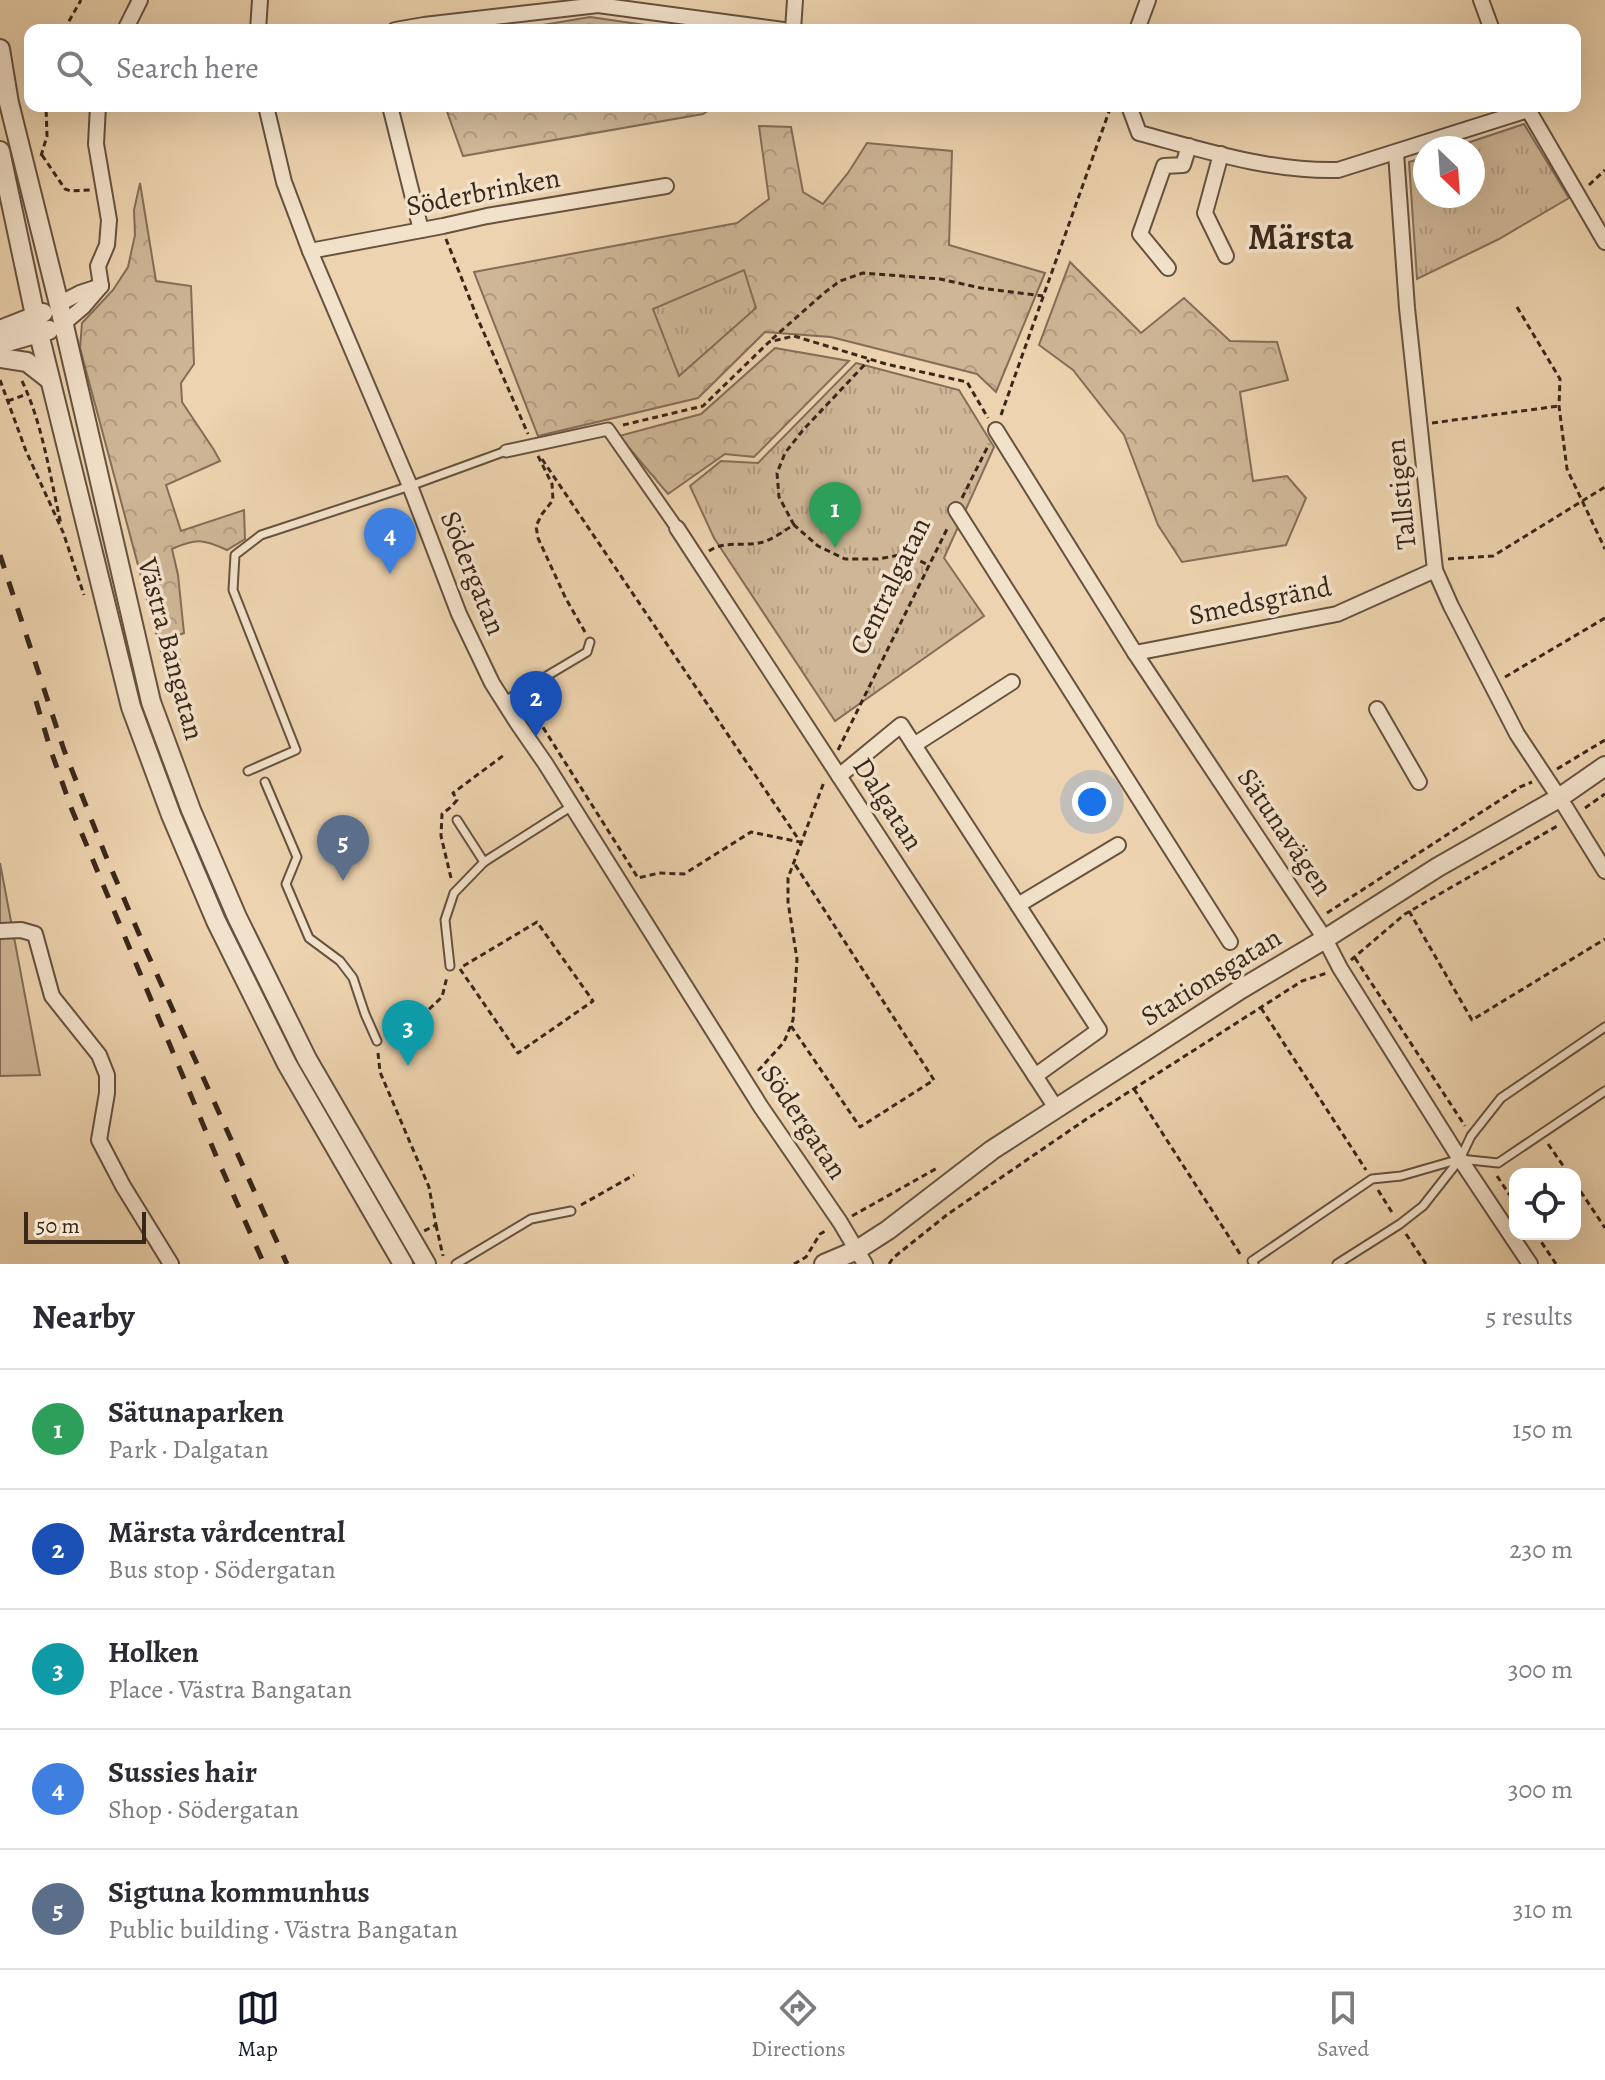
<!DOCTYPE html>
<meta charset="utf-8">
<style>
:root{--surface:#fff;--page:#f7f7f7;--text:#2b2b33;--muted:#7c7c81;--line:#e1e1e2;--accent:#111827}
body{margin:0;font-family:Alegreya,serif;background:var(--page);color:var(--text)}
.controls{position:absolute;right:24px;bottom:24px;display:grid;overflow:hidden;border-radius:16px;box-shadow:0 8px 32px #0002}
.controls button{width:72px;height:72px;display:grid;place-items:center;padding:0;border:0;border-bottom:2px solid var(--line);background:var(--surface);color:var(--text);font:40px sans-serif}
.compass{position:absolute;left:1413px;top:136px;width:72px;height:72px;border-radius:50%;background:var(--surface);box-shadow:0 8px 32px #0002;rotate:155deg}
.scale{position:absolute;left:24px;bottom:20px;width:122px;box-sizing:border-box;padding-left:8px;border:4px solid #39271a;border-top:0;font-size:22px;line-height:28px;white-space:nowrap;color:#39271a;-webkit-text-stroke:6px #f3e2cb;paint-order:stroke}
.you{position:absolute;left:1092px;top:802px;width:28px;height:28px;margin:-20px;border:6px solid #fff;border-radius:50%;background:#1a73e8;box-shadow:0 0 0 12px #1a73e833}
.badge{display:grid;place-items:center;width:52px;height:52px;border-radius:50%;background:var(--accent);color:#fff;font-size:26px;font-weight:700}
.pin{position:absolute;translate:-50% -66px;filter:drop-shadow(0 2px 4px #0008)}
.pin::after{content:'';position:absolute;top:42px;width:28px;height:24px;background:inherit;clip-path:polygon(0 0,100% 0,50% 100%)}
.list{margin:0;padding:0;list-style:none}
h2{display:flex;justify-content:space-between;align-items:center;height:104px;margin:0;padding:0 32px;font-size:34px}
h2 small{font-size:26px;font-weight:400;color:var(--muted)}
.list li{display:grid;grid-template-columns:52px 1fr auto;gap:24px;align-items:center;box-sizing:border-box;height:120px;padding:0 32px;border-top:2px solid var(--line)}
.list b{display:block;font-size:30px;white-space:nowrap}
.list p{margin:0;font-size:26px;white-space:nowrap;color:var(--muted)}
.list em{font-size:26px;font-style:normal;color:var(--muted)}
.icon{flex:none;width:44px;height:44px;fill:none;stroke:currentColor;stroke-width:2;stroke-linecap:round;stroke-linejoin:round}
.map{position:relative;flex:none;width:1605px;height:1264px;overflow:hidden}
.search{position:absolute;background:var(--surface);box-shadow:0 8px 32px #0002;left:24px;right:24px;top:24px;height:88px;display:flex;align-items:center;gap:20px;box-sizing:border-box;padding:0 28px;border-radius:16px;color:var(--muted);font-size:30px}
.sheet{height:704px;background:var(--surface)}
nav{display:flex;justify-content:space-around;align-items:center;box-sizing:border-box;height:112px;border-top:2px solid var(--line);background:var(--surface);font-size:22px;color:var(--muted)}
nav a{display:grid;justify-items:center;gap:4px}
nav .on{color:var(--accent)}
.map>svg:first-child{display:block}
</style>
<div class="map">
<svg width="1605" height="1264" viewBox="0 0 1605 1264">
<defs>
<pattern id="forest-crowns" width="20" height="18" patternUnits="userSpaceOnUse" patternTransform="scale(2)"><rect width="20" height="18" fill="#ceb696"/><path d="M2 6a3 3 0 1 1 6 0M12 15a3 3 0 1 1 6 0" fill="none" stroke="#b29c81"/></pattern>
<pattern id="park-tufts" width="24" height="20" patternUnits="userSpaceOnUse" patternTransform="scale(2)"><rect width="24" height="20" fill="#ceb696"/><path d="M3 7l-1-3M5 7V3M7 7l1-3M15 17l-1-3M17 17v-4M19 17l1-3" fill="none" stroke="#b29c81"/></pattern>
</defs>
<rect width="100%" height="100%" fill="#edd3af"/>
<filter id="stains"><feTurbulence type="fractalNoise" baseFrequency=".0025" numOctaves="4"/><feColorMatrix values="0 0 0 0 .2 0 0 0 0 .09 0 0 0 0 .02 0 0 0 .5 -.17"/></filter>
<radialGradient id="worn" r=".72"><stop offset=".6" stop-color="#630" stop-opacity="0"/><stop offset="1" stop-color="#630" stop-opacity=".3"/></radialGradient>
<polygon fill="#ceb696" stroke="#846e58" stroke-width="2" points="0,863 40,1075 0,1076"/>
<g fill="url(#forest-crowns)" stroke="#846e58" stroke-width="2">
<polygon points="590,17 680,30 513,30"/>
<polygon points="445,106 709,106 709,110 703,114 463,156"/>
<polygon points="759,126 791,127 803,192 823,204 848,173 867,143 952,151 949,245 1045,273 996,392 977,374 831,337 765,332 698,398 538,436 474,272 737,223 769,199"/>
<path d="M 140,183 L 156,281 L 191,286 L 194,364 L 181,383 L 182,402 L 214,450 L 220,461 L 166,485 L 181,531 L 244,510 L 245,539 L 227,550 C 203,539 196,538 172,549 L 178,575 L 184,633 L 171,638 L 181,663 L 161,651 L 80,348 L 82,323 L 113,290 L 128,267 L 135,235 L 134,210 Z"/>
<polygon points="1070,262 1141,333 1184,298 1230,341 1277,342 1288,380 1240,392 1253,481 1287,476 1306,498 1286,545 1182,562 1158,525 1124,435 1073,370 1039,345"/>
<polygon points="775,348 849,361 754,457 725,454 668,494 619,436 701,414"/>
</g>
<g fill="url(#park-tufts)" stroke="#846e58" stroke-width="2">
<polygon points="1524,124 1569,198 1499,239 1417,279 1409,162 1425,157 1425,196 1473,196 1473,148 1452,148"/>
<polygon points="744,270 756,308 679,376 653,309"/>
<polygon points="856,363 959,390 994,447 944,558 984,616 835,721 714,538 690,486 721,461 758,463"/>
</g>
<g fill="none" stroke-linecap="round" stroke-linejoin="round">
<defs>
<g id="service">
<polyline points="503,702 587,652 590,642"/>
<polyline points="248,771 296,750 233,590 235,555 261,535 410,486 506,451"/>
<polyline points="265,782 297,857 286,884 309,938 340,961 353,978 365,1014 377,1041"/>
<polyline points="457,820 484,862"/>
<polyline points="450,966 445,920 454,893 484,862 572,806"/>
<polyline points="456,1264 531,1219 571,1211"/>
<polyline points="1254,1264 1252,1261 1372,1179 1401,1176 1460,1159 1498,1163 1605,1091"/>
<polyline points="1337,1264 1400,1224 1423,1206 1460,1159 1471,1136 1501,1098 1605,1027"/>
</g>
<polyline id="pedestrian" points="506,451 608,429 677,528"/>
<g id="minor">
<polyline points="1481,0 1492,30"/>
<polyline points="125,30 140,0"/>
<polyline points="258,30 260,0"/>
<polyline points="395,30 424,25 598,5 783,30"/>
<polyline points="793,30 795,0"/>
<polyline points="1137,30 1148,0"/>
<polyline points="98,106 96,144 109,220 107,245 98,266 101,286"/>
<polyline points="266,106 284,182 310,251 410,486 459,614 492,683 518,724 545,763 761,1107 840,1222 865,1264"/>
<polyline points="390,106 421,230"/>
<path d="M 1129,106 L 1139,133 C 1203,150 1271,172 1338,170 L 1528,110"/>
<polyline points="1526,106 1605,242"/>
<polyline points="1396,153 1407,308 1435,570 1451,606 1517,734 1566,808 1605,871"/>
<polyline points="1221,154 1205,213 1226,256"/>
<polyline points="310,251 443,226 487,216 666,186"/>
<polyline points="1168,268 1140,234 1164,166 1183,165 1189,146"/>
<polyline points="59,304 80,293 101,286"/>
<polyline points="63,324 83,307 101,286"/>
<polyline points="996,430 1135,653 1325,939 1340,968 1460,1159 1530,1264"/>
<polyline points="956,510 1230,942"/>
<polyline points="677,528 1056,1108"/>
<polyline points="1135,653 1337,614 1435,570"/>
<polyline points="1377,709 1419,782"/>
<polyline points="914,745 1012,682"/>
<polyline points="839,776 901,725 1099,1030 1035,1076"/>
<polyline points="1018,905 1118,845"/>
<polyline points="0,931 21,930 35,934 52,996 99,1055 107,1075 107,1093 99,1140 123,1186 171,1264"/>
</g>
<g id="tertiary">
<polyline points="0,49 9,103 59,304 151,702 191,810 237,917 307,1059 426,1264"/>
<polyline points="0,151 39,334 131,707 171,815 216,921 287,1064 403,1264"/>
<polyline points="0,330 43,313"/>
<polyline points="0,344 49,330"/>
<polyline points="0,358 27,362 50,380"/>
<polyline points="824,1264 857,1250 888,1230 992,1150 1241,989 1325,939 1438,867 1559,798 1605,766"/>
</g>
</defs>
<use href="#service" stroke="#66523f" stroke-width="11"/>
<use href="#pedestrian" stroke="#66523f" stroke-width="15"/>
<use href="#minor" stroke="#66523f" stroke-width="18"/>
<use href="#tertiary" stroke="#66523f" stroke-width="22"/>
<g stroke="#39271a" stroke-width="3" stroke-dasharray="6 4" stroke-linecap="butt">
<polyline points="64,30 81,0"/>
<polyline points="42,155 65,189 71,191 91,190"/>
<polyline points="41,156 47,136 46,106"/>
<polyline points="1589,185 1605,170"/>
<polyline points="446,239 477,317 528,434"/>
<polyline points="1517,307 1560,379 1559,406 1567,469 1605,549"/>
<polyline points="772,339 824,293 840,281 863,273 940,279 981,288 1043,296"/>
<polyline points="0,380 26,451 63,532 84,595"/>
<path d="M 22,381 C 43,425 50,477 61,524"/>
<polyline points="8,401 27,394"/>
<polyline points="1001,415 1111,106"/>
<polyline points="1432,423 1559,406"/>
<polyline points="623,425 703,406 769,342 794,336 886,364 967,382 988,418"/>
<polyline points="538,456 552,484 553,500 542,514 536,526 538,538 566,599 585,632"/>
<polyline points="542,459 799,840"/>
<polyline points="962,498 989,444"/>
<polyline points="794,525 779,497 777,473 785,453 803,430 869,360"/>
<path d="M 709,551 C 723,541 742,546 759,543 C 771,541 783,531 794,525 L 818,546 L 845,559 L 878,559 L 905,554 L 929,565"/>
<polyline points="1448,559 1493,556 1605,487"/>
<polyline points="1505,677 1605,618"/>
<polyline points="527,702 638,878 659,873 684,874 751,832 800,842"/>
<polyline points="838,750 948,527"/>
<polyline points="1557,769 1605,740"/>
<polyline points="1585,808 1605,794"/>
<polyline points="451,878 441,836 442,814 451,807 457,800 453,793 504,755"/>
<polyline points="1409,911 1472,1020 1605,939"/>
<polyline points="1327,913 1520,787 1532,782"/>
<polyline points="1355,958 1465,1126"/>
<polyline points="1351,960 1405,914 1559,825"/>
<polyline points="460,969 518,1053 593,1001 537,922 460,968"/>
<polyline points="1261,1008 1366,1170"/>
<polyline points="791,1026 860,1127 934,1080 794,863"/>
<polyline points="387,1036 423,1015 442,997 447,977"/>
<polyline points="378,1053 380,1072 429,1187 436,1225 424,1231"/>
<polyline points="758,1071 784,1042 793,1020 797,959 788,902 788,878 824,782"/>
<polyline points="1134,1089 1242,1257"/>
<polyline points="1548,1144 1569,1174"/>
<polyline points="1497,1176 1515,1203"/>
<polyline points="1575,1183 1605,1228"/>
<polyline points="1378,1190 1393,1214"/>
<polyline points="581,1205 634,1175"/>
<polyline points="852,1216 939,1167"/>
<polyline points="436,1225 443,1256"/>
<polyline points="1406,1234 1426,1264"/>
<polyline points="1536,1234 1556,1264"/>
<polyline points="794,1264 806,1257 820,1234 827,1230"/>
<polyline points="889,1264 893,1258 948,1214 1085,1120 1302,981 1327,973"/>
</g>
<use href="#service" stroke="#f3e2cb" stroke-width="7"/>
<use href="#pedestrian" stroke="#f3e2cb" stroke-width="11"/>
<use href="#minor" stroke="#f3e2cb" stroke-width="14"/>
<use href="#tertiary" stroke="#f3e2cb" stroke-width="18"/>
<g stroke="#39271a" stroke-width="5" stroke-dasharray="14 14" stroke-linecap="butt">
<polyline points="0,555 64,750 105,854 145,948 287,1264"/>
<polyline points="36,701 51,751 72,810 217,1158 264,1264"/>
</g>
</g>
<g text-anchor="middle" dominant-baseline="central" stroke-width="7" stroke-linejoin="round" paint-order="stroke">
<g font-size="28" fill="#39271a" stroke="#f3e2cb">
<text transform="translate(483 192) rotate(-11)">Söderbrinken</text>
<text transform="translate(1401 494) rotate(-96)">Tallstigen</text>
<text transform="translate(473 573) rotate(68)">Södergatan</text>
<text transform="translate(890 586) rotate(-64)">Centralgatan</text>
<text transform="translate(1260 601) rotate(-12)">Smedsgränd</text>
<text transform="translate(171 649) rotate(75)">Västra Bangatan</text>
<text transform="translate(888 804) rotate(57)">Dalgatan</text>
<text transform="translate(1285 832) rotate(56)">Sätunavägen</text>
<text transform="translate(1211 977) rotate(-32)">Stationsgatan</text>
<text transform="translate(804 1122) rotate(56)">Södergatan</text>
</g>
<g font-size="36" font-weight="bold" fill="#39271a" stroke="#f3e2cb">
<text x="1301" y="236">Märsta</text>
</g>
</g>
<rect width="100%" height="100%" filter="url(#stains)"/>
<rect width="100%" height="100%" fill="url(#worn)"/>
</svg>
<div class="controls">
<button><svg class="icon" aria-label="locate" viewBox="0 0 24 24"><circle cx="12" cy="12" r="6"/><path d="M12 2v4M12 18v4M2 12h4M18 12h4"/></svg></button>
</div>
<svg class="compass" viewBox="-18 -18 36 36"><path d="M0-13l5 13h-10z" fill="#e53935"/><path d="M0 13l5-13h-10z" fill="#7c7c81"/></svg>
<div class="scale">50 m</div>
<div class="you"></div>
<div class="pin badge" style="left:835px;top:548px;background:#2e9e5b">1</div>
<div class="pin badge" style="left:536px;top:737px;background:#1a4fb4">2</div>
<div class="pin badge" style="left:408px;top:1066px;background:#0f9aa8">3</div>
<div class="pin badge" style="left:390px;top:574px;background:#3f7fe0">4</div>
<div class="pin badge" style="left:343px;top:881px;background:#5c6f8a">5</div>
<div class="search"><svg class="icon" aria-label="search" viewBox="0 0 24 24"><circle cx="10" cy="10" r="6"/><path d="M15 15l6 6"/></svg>Search here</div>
</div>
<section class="sheet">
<h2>Nearby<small>5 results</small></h2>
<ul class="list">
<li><span class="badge" style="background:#2e9e5b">1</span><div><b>Sätunaparken</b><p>Park · Dalgatan</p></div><em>150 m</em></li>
<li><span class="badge" style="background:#1a4fb4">2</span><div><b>Märsta vårdcentral</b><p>Bus stop · Södergatan</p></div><em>230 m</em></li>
<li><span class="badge" style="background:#0f9aa8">3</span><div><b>Holken</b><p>Place · Västra Bangatan</p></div><em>300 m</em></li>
<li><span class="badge" style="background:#3f7fe0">4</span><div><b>Sussies hair</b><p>Shop · Södergatan</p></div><em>300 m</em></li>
<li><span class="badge" style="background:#5c6f8a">5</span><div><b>Sigtuna kommunhus</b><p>Public building · Västra Bangatan</p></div><em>310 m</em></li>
</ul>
</section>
<nav>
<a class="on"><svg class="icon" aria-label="map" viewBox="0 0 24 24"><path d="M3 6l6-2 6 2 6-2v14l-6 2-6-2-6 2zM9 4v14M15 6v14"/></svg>Map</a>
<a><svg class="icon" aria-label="directions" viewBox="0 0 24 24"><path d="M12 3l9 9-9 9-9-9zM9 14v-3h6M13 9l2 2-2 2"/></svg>Directions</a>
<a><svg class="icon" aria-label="saved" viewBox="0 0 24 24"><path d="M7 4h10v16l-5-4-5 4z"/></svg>Saved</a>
</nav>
